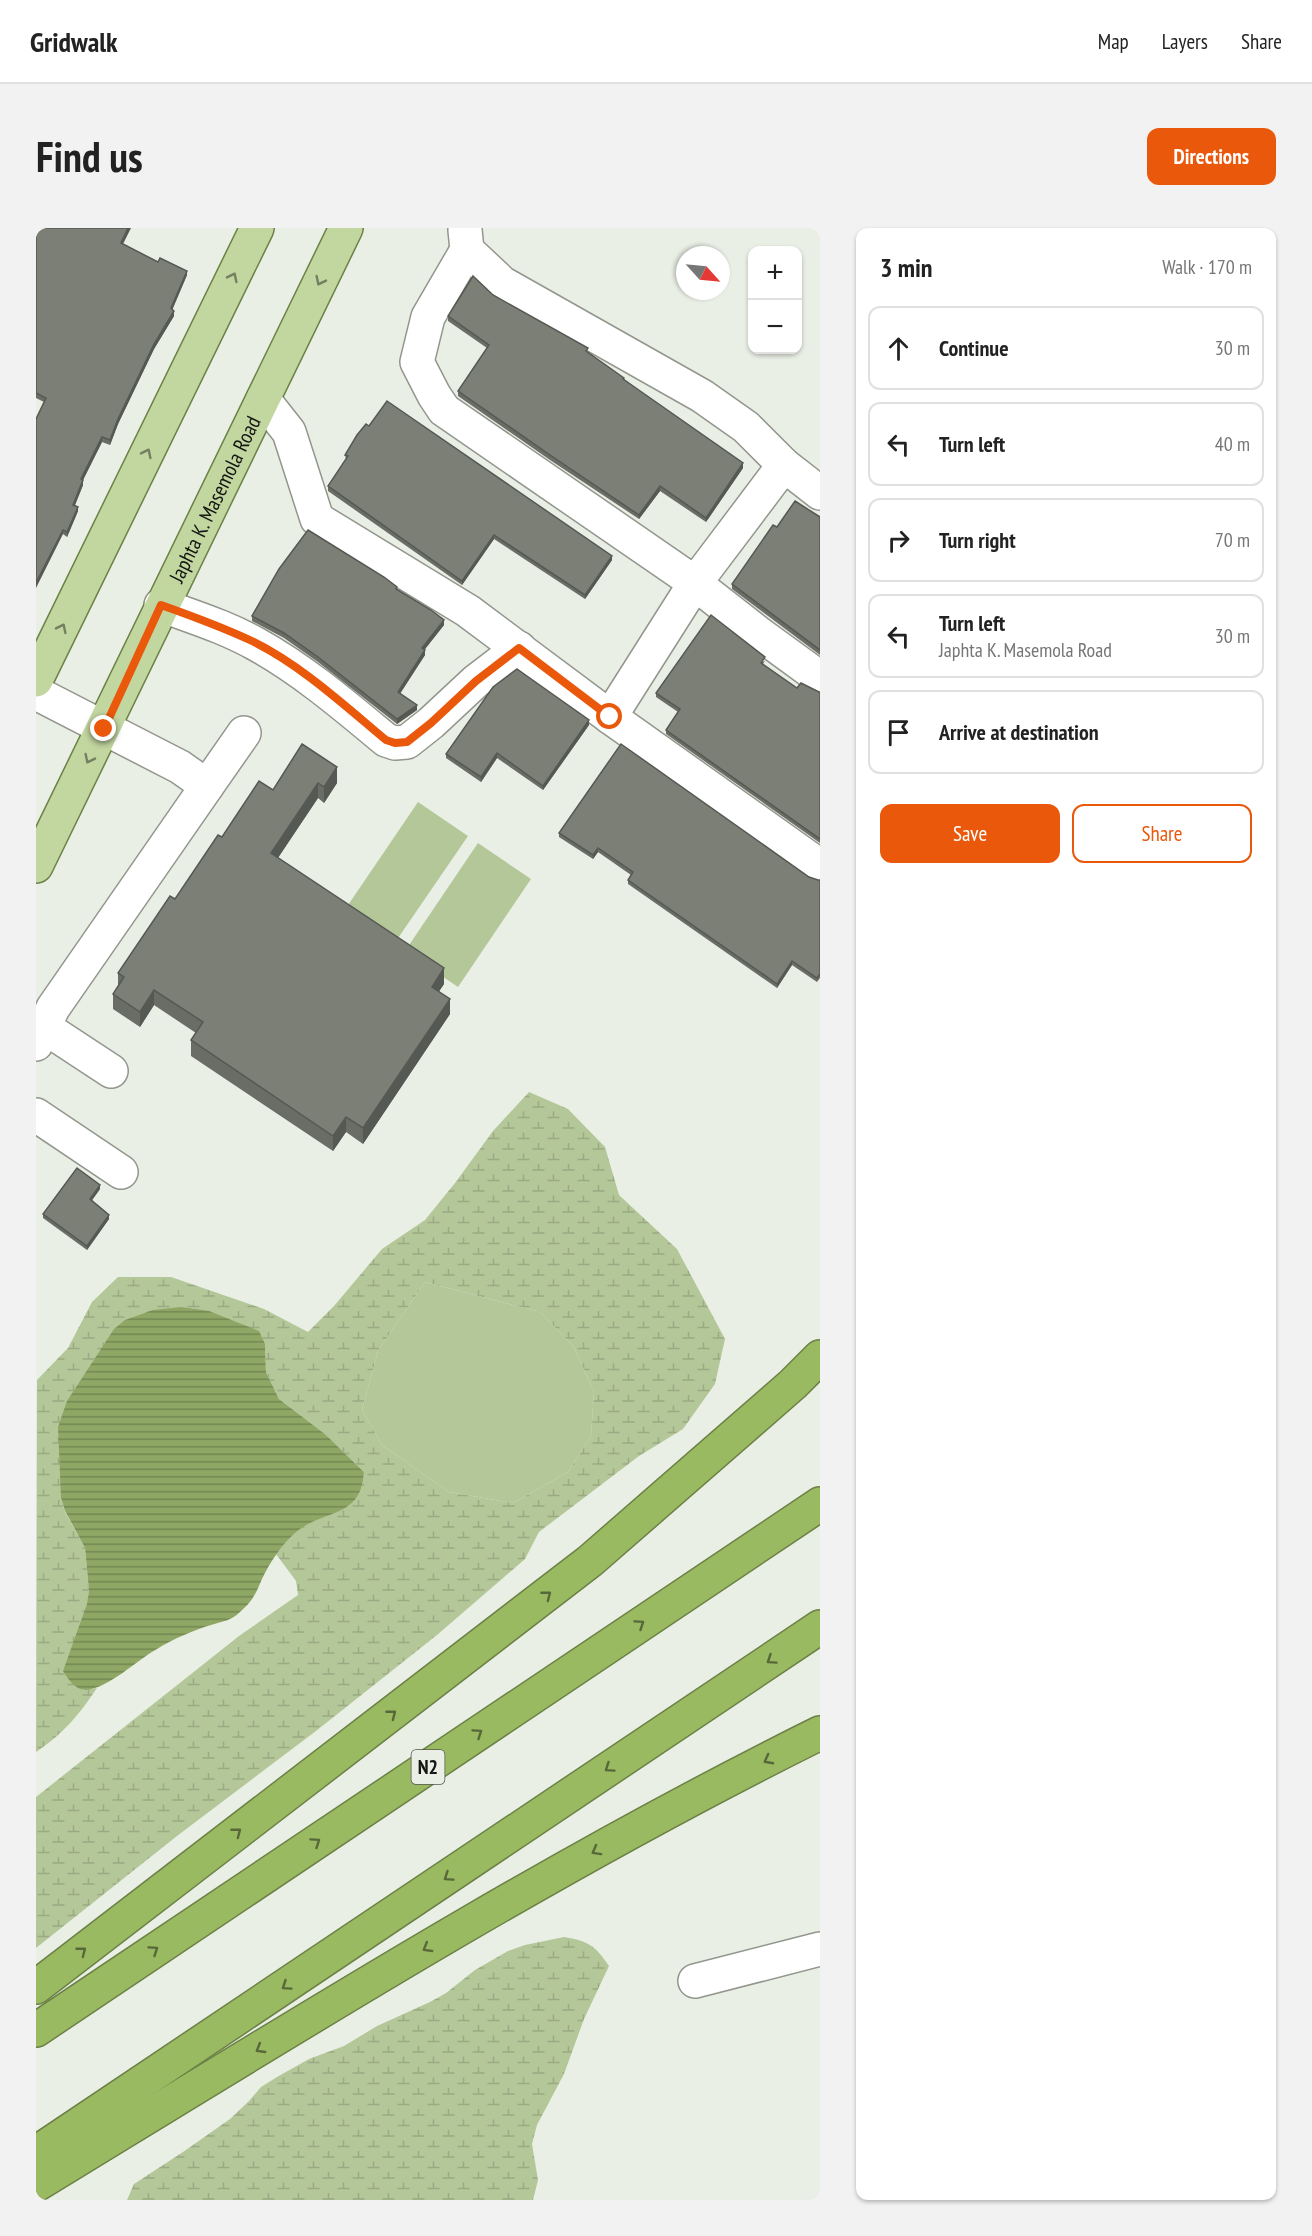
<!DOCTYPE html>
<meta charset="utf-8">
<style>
:root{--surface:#fff;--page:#f2f2f2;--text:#222;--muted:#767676;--line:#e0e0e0;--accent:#ea580c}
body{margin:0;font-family:"PT Sans Narrow",sans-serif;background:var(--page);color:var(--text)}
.controls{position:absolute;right:18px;top:18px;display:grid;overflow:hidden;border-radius:12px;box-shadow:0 2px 4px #0004}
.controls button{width:54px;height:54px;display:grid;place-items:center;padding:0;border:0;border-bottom:2px solid var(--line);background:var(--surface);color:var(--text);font:30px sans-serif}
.compass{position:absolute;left:640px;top:18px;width:54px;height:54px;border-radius:50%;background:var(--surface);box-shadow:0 2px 4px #0004;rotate:117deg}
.stop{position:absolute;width:18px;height:18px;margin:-14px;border:4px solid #ea580c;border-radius:50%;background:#fff}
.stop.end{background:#ea580c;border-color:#fff;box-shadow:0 2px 6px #0008}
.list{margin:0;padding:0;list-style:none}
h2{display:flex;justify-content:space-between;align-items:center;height:78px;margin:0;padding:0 24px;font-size:26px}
h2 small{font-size:20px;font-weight:400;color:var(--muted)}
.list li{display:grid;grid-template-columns:39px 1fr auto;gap:18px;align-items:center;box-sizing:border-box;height:84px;margin:0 12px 12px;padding:0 12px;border:2px solid var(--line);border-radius:12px}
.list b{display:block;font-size:22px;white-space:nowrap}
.list p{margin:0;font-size:20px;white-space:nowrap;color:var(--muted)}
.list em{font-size:20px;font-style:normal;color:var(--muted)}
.actions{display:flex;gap:12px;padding:18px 24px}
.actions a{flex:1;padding:14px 0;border:2px solid var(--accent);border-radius:12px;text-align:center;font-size:21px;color:var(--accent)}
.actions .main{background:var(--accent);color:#fff}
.icon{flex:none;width:33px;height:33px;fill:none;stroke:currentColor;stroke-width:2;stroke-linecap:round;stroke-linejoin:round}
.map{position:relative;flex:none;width:784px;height:1972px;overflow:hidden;border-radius:12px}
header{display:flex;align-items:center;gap:36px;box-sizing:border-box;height:84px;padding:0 30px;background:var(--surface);border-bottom:2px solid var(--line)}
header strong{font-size:28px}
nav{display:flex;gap:33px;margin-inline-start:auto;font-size:21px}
.intro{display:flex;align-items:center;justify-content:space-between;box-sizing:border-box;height:144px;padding:0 36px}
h1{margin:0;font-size:42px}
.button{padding:15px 27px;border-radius:12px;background:var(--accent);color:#fff;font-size:21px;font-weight:700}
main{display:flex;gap:36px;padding:0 36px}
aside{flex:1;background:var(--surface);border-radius:12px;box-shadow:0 2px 4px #0004}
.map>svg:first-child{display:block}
</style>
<header>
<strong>Gridwalk</strong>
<nav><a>Map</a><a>Layers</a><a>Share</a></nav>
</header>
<div class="intro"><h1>Find us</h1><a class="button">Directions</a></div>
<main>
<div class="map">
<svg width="784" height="1972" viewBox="0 0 784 1972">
<defs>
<pattern id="wetland-marsh" width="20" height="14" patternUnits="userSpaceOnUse" patternTransform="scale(1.5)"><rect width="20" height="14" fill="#b4c799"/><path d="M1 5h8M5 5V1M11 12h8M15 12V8" fill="none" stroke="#9aaa83"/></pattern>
<pattern id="water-rules" width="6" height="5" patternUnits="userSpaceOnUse" patternTransform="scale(1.5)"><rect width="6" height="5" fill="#8ea765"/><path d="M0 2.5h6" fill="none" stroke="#738752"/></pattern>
</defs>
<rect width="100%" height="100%" fill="#eaefe5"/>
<g fill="#b4c799">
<polygon points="382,574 432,608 358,716 308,683"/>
<polygon points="442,615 495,651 422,759 369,723"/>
<polygon points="389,1054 504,1084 538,1119 558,1164 555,1208 532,1244 477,1275 413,1264 346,1217 326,1182 342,1123"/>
</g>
<g fill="url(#wetland-marsh)" fill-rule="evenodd">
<path d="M 493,864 L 532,881 L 569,919 L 583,967 L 641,1021 L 689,1111 L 679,1156 L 647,1201 L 603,1228 L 503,1304 L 489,1331 L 401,1407 L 280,1503 L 141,1608 L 0,1720 L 0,1569 L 203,1408 L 262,1367 L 260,1353 L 240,1326 C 249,1316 258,1303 270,1296 C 296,1281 327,1283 328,1244 L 289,1206 L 243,1171 L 230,1144 L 229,1116 L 25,1270 L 29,1284 L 49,1320 L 53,1363 L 46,1462 L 61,1460 C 42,1488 28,1505 0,1524 L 1,1152 L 32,1120 L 56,1074 L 82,1049 L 135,1049 L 228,1081 L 272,1104 L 298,1078 L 346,1021 L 389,992 L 419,955 L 457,903 ZM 389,1054 L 504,1084 L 538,1119 L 558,1164 L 555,1208 L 532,1244 L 477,1275 L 413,1264 L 346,1217 L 326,1182 L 342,1123 Z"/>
<path d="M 528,1709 C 552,1713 559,1717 573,1738 L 548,1791 L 528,1846 L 501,1897 L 496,1916 L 502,1952 L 497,1972 L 91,1972 L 98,1956 L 147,1924 L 194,1891 L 213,1873 L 225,1859 L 241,1849 L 273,1831 L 308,1818 L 341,1798 L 394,1774 L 410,1765 L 439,1742 L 472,1723 L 489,1717 Z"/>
</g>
<path fill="url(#water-rules)" d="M 145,1079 L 173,1083 L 223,1103 L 229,1116 L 230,1144 L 243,1171 L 289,1206 L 328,1244 C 326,1292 284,1281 258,1306 C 245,1318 234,1334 226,1351 C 220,1365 217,1373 204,1384 C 195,1393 187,1393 175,1397 C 158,1402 137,1411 121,1421 C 101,1432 73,1460 50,1462 C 39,1462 32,1451 27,1443 L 51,1376 L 53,1363 L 49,1320 L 29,1283 L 25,1270 L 22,1199 L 31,1173 L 78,1101 L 89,1092 L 117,1082 Z"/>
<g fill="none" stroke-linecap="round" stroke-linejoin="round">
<defs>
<g id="minor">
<polyline points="429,2 431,22 466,55 666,168 710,199 748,237 784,265"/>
<polyline points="431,22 392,89 381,134 398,167 408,182 652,350 721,404 784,450"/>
<polyline points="227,171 253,204 281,291 432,383 574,489 784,638"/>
<path d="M 125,377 C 157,389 190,399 220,416 C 267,442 309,478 350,512 L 359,515 L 371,514 L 395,495 L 440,453 L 483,420"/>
<polyline points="0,465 144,539 171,558 17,780 0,816"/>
<polyline points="574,489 659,355 748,237"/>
<polyline points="171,558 208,505"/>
<polyline points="8,799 75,843"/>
<polyline points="0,887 85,944"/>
<polyline points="659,1753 784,1721"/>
</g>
<g id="major">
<polyline points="0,452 221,0"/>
<path id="s1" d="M 0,638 L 310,0"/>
</g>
<g id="highway">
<polyline points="0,1759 554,1333 757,1156 784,1129"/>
<polyline points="0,1802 784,1276"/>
<polyline points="0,1925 784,1399"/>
<path d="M 0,1957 C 257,1800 513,1639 784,1505"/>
</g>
</defs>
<use href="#minor" stroke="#92968d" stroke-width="36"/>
<use href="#major" stroke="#6b8146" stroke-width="36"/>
<use href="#highway" stroke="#6b8146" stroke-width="36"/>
<use href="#minor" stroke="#fff" stroke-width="33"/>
<use href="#major" stroke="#c2d6a0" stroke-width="33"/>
<use href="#highway" stroke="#9aba61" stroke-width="33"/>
</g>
<g fill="#6a6d65">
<polygon points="0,0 87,16 122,34 151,47 136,81 138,88 118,121 82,196 74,217 66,214 47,252 47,257 39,277 42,283 31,309 27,306 8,174 0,170"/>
<polygon points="457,67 552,124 707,240 670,294 624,263 603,291 514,232 422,168 422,163 451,120 412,93 412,88"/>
<polygon points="309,227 576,332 549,371 458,311 426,357 292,263 292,258 310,231"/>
<polygon points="784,289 784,427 696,361 696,356 741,299"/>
<polygon points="361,362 408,397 388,422 389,427 364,465 381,482 361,496 282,434 248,410 216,393 216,388"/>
<polygon points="729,433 727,436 761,460 784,464 784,615 630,506 630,502 642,484 620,469 620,465"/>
<polygon points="553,497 507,562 461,530 445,554 410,530 410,526"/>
<polygon points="266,516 301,555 288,575 282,570 242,630 408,756 403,763 414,786 327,916 310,904 297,923 155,828 155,812 160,805 118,777 104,799 77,781 77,766 82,758 82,745 186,609 237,562"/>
<polygon points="523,605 773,649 782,652 784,652 784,750 781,754 756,737 741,760 592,656 592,652 595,647 562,624 557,631 523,609"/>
<polygon points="64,961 56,972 73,991 51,1022 7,990 7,986"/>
</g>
<g fill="#565953">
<polygon points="92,0 95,0 85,20 85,15"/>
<polygon points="151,43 151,47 135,85 135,80"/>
<polygon points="138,83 138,88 118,121 82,196 74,217 74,212 82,191 118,116"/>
<polygon points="66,209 66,214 45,256 45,251"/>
<polygon points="707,235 707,240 670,294 670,290"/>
<polygon points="47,252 47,257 37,282 37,277"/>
<polygon points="624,258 624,263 603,291 603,287"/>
<polygon points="42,279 42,283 31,309 31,304"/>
<polygon points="27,302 27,306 0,360 0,355"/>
<polygon points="458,307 458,311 426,357 426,353"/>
<polygon points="576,328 576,332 549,371 549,367"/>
<polygon points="408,392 408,397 386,425 386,420"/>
<polygon points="389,422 389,427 362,469 362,464"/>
<polygon points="381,477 381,482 361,496 361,491"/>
<polygon points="553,492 553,497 507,562 507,558"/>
<polygon points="461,525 461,530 445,554 445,549"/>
<polygon points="301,539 301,555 288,575 288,559"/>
<polygon points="282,555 282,570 235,640 235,625"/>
<polygon points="562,620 562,624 557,631 557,627"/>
<polygon points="756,733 756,737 741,760 741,756"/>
<polygon points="408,740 408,756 396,774 396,759"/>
<polygon points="118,762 118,777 104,799 104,784"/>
<polygon points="414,771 414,786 327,916 327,900"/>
<polygon points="310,889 310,904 297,923 297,908"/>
<polygon points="64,957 64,961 54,975 54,971"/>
<polygon points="73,987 73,991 51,1022 51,1018"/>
</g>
<g fill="#7b7f76" stroke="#565953" stroke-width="1.5">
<polygon points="0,0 92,0 85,15 122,34 124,30 151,43 135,80 138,83 118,116 82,191 74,212 66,209 45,251 47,252 37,277 42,279 31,304 27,302 0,355 0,191 10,170 0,165"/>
<polygon points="437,48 457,67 552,120 550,123 588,150 587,151 707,235 670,290 624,258 603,287 514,227 422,163 453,117 412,88"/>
<polygon points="351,173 576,328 549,367 458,307 426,353 292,258 312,228 309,227 321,207 330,196 333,198"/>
<polygon points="759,273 784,289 784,422 696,356 737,297 741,299"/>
<polygon points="272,302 348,349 361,359 360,361 395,382 408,392 386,420 389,422 362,464 381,477 361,491 282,429 248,405 216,388 243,341"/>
<polygon points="675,387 729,429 725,435 761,460 765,455 783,464 784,464 784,611 630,502 644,481 620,465"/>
<polygon points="481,441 553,492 507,558 461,525 445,549 410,526 457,459"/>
<polygon points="266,516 301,539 288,559 282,555 235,625 408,740 396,759 414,771 327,900 310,889 297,908 155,812 167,794 118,762 104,784 77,766 88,749 82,745 134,668 139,671 182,607 186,609 223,553 237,562"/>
<polygon points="585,516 773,649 782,652 784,652 784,746 781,750 756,733 741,756 592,652 597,644 562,620 557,627 523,605"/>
<polygon points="41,940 64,957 54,971 73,987 51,1018 7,986"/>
</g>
<defs><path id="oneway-chevron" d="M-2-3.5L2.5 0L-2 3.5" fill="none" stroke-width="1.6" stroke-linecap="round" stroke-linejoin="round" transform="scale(1.5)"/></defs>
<g stroke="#748061">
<use href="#oneway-chevron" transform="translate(197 49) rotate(-64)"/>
<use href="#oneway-chevron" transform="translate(284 53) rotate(116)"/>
<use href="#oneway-chevron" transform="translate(111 225) rotate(-64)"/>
<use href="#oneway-chevron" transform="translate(26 400) rotate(-64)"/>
<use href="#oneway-chevron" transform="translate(53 531) rotate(116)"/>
</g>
<g stroke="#58683a">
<use href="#oneway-chevron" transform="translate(511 1367) rotate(-38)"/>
<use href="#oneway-chevron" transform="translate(604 1396) rotate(-34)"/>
<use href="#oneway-chevron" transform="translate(735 1432) rotate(146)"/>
<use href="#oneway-chevron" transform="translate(356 1486) rotate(-38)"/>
<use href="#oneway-chevron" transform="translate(442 1505) rotate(-34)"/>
<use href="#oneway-chevron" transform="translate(732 1532) rotate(152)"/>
<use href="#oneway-chevron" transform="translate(573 1540) rotate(146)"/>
<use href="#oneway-chevron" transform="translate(201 1604) rotate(-38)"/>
<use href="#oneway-chevron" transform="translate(280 1614) rotate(-34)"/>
<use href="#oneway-chevron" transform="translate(560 1623) rotate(151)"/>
<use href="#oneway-chevron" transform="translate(412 1649) rotate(146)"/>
<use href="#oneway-chevron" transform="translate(391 1720) rotate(149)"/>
<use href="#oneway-chevron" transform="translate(118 1722) rotate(-34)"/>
<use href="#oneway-chevron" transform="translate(46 1723) rotate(-38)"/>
<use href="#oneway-chevron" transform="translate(250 1758) rotate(146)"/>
<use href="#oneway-chevron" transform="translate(224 1821) rotate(149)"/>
</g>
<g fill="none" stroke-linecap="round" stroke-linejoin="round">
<path stroke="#ea580c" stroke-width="8" d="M 68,501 L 125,377 C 156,388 186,399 216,413 C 265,437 308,477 350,512 L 359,515 L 371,514 L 395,495 L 440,453 L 483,420 L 574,489"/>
</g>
<g text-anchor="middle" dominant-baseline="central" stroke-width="4.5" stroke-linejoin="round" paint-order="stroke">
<rect fill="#eaefe5" stroke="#555752" stroke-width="1.5" x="375.5" y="1522" width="33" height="34" rx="4.5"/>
<g font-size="20" font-weight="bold" fill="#151613">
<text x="392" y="1539">N2</text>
</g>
<g font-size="21" fill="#151613" stroke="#eaefe5">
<text stroke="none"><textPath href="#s1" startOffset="408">Japhta K. Masemola Road</textPath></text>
</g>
</g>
</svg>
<div class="controls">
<button>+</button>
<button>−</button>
</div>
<svg class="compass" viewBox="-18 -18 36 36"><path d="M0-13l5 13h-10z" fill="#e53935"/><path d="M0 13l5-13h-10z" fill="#767676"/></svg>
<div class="stop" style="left:574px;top:489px"></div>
<div class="stop end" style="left:68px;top:501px"></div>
</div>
<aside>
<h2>3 min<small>Walk · 170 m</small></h2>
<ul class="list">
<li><svg class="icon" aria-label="ahead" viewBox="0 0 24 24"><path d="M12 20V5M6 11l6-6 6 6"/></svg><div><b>Continue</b></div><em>30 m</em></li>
<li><svg class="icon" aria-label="left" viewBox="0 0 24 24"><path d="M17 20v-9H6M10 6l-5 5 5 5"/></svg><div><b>Turn left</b></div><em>40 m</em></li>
<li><svg class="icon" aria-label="right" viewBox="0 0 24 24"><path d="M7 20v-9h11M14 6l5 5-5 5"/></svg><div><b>Turn right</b></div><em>70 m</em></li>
<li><svg class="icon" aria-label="left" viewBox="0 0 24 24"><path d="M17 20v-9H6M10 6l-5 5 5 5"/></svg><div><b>Turn left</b><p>Japhta K. Masemola Road</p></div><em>30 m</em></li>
<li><svg class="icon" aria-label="arrive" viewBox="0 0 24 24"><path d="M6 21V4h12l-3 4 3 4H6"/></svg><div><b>Arrive at destination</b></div></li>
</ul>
<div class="actions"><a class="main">Save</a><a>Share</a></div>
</aside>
</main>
